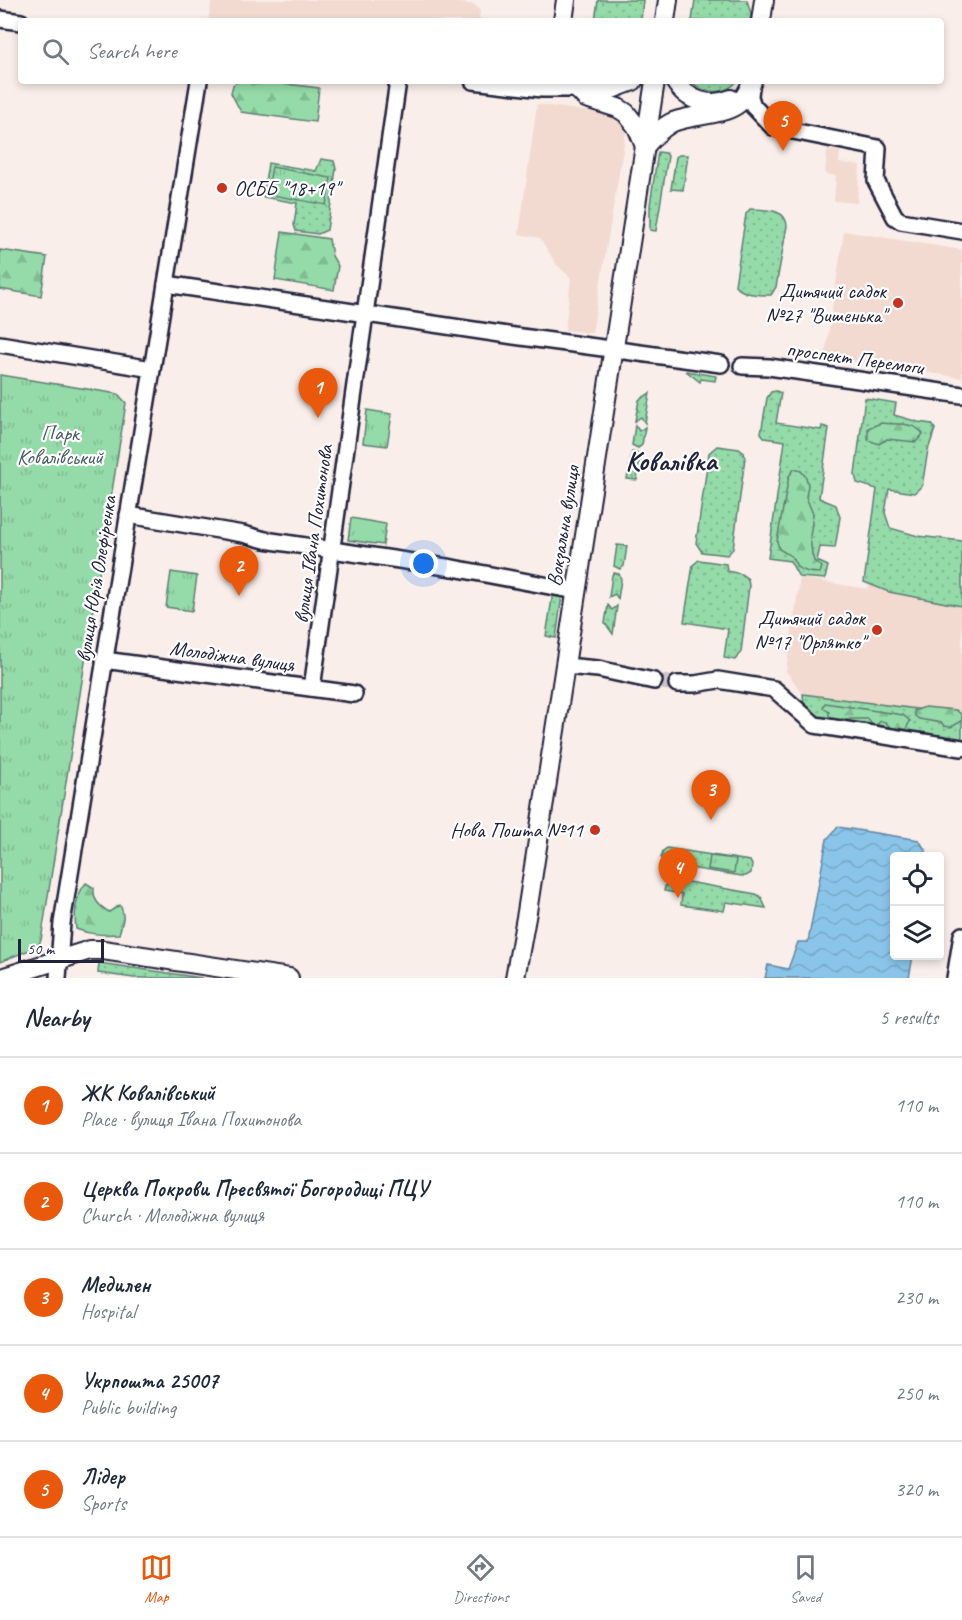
<!DOCTYPE html>
<meta charset="utf-8">
<style>
:root{--surface:#fff;--page:#f2f2f3;--text:#1f2937;--muted:#747a83;--line:#e0e1e3;--accent:#ea580c}
body{margin:0;font-family:Caveat,sans-serif;background:var(--page);color:var(--text)}
.controls{position:absolute;right:18px;bottom:18px;display:grid;overflow:hidden;border-radius:6px;box-shadow:0 3px 9px #0003}
.controls button{width:54px;height:54px;display:grid;place-items:center;padding:0;border:0;border-bottom:2px solid var(--line);background:var(--surface);color:var(--text);font:30px sans-serif}
.scale{position:absolute;left:18px;bottom:15px;width:86px;box-sizing:border-box;padding-left:6px;border:3px solid #22223b;border-top:0;font-size:16px;line-height:21px;white-space:nowrap;color:#22223b;-webkit-text-stroke:4px #fff;paint-order:stroke}
.you{position:absolute;left:424px;top:564px;width:21px;height:21px;margin:-15px;border:4px solid #fff;border-radius:50%;background:#1a73e8;box-shadow:0 0 0 9px #1a73e833}
.badge{display:grid;place-items:center;width:39px;height:39px;border-radius:50%;background:var(--accent);color:#fff;font-size:20px;font-weight:700}
.pin{position:absolute;translate:-50% -50px;filter:drop-shadow(0 2px 3px #0008)}
.pin::after{content:'';position:absolute;top:32px;width:21px;height:18px;background:inherit;clip-path:polygon(0 0,100% 0,50% 100%)}
.list{margin:0;padding:0;list-style:none}
h2{display:flex;justify-content:space-between;align-items:center;height:78px;margin:0;padding:0 24px;font-size:26px}
h2 small{font-size:20px;font-weight:400;color:var(--muted)}
.list li{display:grid;grid-template-columns:39px 1fr auto;gap:18px;align-items:center;box-sizing:border-box;height:96px;padding:0 24px;border-top:2px solid var(--line)}
.list b{display:block;font-size:22px;white-space:nowrap}
.list p{margin:0;font-size:20px;white-space:nowrap;color:var(--muted)}
.list em{font-size:20px;font-style:normal;color:var(--muted)}
.icon{flex:none;width:33px;height:33px;fill:none;stroke:currentColor;stroke-width:2;stroke-linecap:round;stroke-linejoin:round}
.map{position:relative;flex:none;width:962px;height:978px;overflow:hidden}
.search{position:absolute;background:var(--surface);box-shadow:0 3px 9px #0003;left:18px;right:18px;top:18px;height:66px;display:flex;align-items:center;gap:15px;box-sizing:border-box;padding:0 21px;border-radius:6px;color:var(--muted);font-size:22px}
.sheet{height:558px;background:var(--surface)}
nav{display:flex;justify-content:space-around;align-items:center;box-sizing:border-box;height:84px;border-top:2px solid var(--line);background:var(--surface);font-size:16px;color:var(--muted)}
nav a{display:grid;justify-items:center;gap:3px}
nav .on{color:var(--accent)}
.map>svg:first-child{display:block}
</style>
<div class="map">
<svg width="962" height="978" viewBox="0 0 962 978">
<defs>
<pattern id="grass-dots" width="8" height="8" patternUnits="userSpaceOnUse" patternTransform="scale(1.5)"><rect width="8" height="8" fill="#95dba9"/><path d="M2 2h.1M6 6h.1" fill="none" stroke="#80bc92" stroke-width="1.8" stroke-linecap="round"/></pattern>
<pattern id="forest-firs" width="22" height="20" patternUnits="userSpaceOnUse" patternTransform="scale(1.5)"><rect width="22" height="20" fill="#95dba9"/><path d="M5 1l3.5 6h-7zM16 11l3.5 6h-7z" fill="#80bc92"/></pattern>
<pattern id="park-tufts" width="24" height="20" patternUnits="userSpaceOnUse" patternTransform="scale(1.5)"><rect width="24" height="20" fill="#95dba9"/><path d="M3 7l-1-3M5 7V3M7 7l1-3M15 17l-1-3M17 17v-4M19 17l1-3" fill="none" stroke="#80bc92"/></pattern>
<pattern id="water-waves" width="16" height="10" patternUnits="userSpaceOnUse" patternTransform="scale(1.5)"><rect width="16" height="10" fill="#8ac5e9"/><path d="M0 5q4-4 8 0t8 0" fill="none" stroke="#77a9c9"/></pattern>
</defs>
<rect width="100%" height="100%" fill="#f9eeea"/>
<filter id="ink" filterUnits="userSpaceOnUse"><feTurbulence type="fractalNoise" baseFrequency=".0167" numOctaves="2"/><feDisplacementMap in="SourceGraphic" scale="12" xChannelSelector="R" yChannelSelector="G"/><feConvolveMatrix kernelMatrix="1 2 1 2 8 2 1 2 1" color-interpolation-filters="sRGB"/></filter>
<g filter="url(#ink)">
<g fill="#f2dad1">
<polygon points="212,0 440,0 475,5 480,11 479,21 208,21"/>
<polygon points="537,104 611,115 627,126 592,333 565,330 571,278 556,264 540,238 519,234"/>
<polygon points="827,150 840,151 839,163 860,165 857,203 834,201 836,176 825,174"/>
<polygon points="844,231 962,250 962,378 825,356"/>
<polygon points="875,554 962,566 962,715 803,694 786,671 800,578 868,589"/>
</g>
<g fill="url(#grass-dots)" stroke="#5c7e72" stroke-width="1.5">
<polygon points="598,0 643,0 641,20 595,21"/>
<polygon points="695,0 747,0 751,14 750,21 692,21"/>
<path d="M 691,81 L 737,81 C 726,96 702,94 691,81 Z"/>
<polygon points="658,152 666,153 668,156 656,231 650,230 650,205"/>
<polygon points="679,155 688,155 683,190 671,189 676,157"/>
<polygon points="321,159 334,161 336,169 327,230 318,234 296,231 294,225 297,203 263,197 268,163 316,171"/>
<path d="M 750,209 C 765,210 786,208 787,226 L 776,287 L 771,295 C 759,295 742,295 735,285 L 746,214 Z"/>
<polygon points="686,371 716,376 715,381 701,379 700,382"/>
<polygon points="776,391 781,393 776,423 821,430 822,426 829,428 819,498 836,505 840,517 835,548 820,547 817,561 828,566 825,579 799,577 790,561 768,558 785,441 765,438 761,433 767,398 771,392"/>
<polygon points="650,393 645,423 641,417 635,421 639,400"/>
<polygon points="865,398 896,403 894,415 918,422 932,424 935,429 928,450 922,486 914,493 889,489 885,513 890,528 918,536 962,541 962,606 889,592 864,582 877,489 857,483 855,474"/>
<polygon points="635,425 639,431 645,427 642,445 638,448 632,445"/>
<polygon points="717,446 739,449 743,452 745,458 733,549 727,555 702,552 696,543 709,453"/>
<polygon points="632,452 637,453 640,457 637,480 627,479"/>
<polygon points="617,545 627,546 624,566 620,569 614,566"/>
<polygon points="699,560 726,564 727,571 741,574 748,579 749,586 741,652 735,660 724,658 728,629 684,622 693,565"/>
<polygon points="614,573 619,574 621,579 618,599 615,594 609,597 612,575"/>
<polygon points="553,593 562,595 556,638 546,636"/>
<polygon points="608,605 612,610 617,606 613,634 605,623"/>
<polygon points="803,694 962,715 962,743 818,719 804,705"/>
<polygon points="667,848 750,861 752,865 751,873 746,876 742,876 670,865 663,862 661,858 663,851"/>
<polygon points="671,879 756,894 761,897 766,908 726,902 724,911 681,905 682,894 664,891 666,883"/>
<polygon points="99,963 202,978 134,978 98,973"/>
</g>
<g fill="url(#forest-firs)" stroke="#5c7e72" stroke-width="1.5">
<polygon points="238,81 263,81 319,88 315,122 241,112 231,93 233,85"/>
<polygon points="282,232 329,239 332,256 338,266 334,290 275,280"/>
<polygon points="0,250 47,257 41,296 0,289"/>
<path d="M 881,423 C 895,425 915,421 923,434 L 916,442 L 887,439 L 879,444 L 868,440 L 868,428 Z"/>
<polygon points="794,469 801,471 806,477 808,485 806,497 813,514 810,537 812,554 814,561 822,567 820,573 808,572 798,568 791,556 779,549 777,541 789,476"/>
<polygon points="825,703 903,715 910,721 906,729 901,732 894,731 885,722 881,721 876,725 872,725 868,719 842,719 837,722 829,717 829,712 823,708"/>
<polygon points="925,707 956,710 962,715 962,721 951,727 944,726 942,723 919,719 915,716 914,711"/>
<path d="M 86,883 L 94,888 C 93,900 99,906 109,912 L 120,905 C 126,917 122,923 119,934 C 103,935 91,935 76,929 C 74,913 75,896 86,883 Z"/>
</g>
<g fill="url(#park-tufts)" stroke="#5c7e72" stroke-width="1.5">
<polygon points="272,167 331,178 326,205 267,194"/>
<polygon points="0,375 118,394 126,403 41,940 37,947 0,962"/>
<polygon points="367,410 392,414 387,446 363,443"/>
<polygon points="351,518 386,524 383,545 348,540"/>
<polygon points="171,572 197,576 192,611 166,607"/>
<polygon points="710,856 736,859 734,873 708,869"/>
</g>
<polygon fill="url(#water-waves)" stroke="#6084a3" stroke-width="1.5" points="838,827 919,840 929,856 894,856 894,956 913,956 909,978 765,978 768,965 788,969 798,942 808,942 827,839"/>
<g fill="none" stroke-linecap="round" stroke-linejoin="round">
<polyline stroke="#cec5c7" stroke-width="15" stroke-dasharray="15 8" stroke-linecap="butt" points="654,681 677,684"/>
<defs>
<g id="minor">
<polyline points="0,19 21,22"/>
<polyline points="473,81 542,89 576,89"/>
<polyline points="751,84 750,97 753,106 773,127 878,148 876,181 895,217 901,221 962,231"/>
<polyline points="166,284 514,336 721,364"/>
<polyline points="0,344 152,369"/>
<polyline points="742,366 769,367 962,395"/>
<polyline points="128,515 243,534 265,540 453,568 576,591"/>
<polyline points="104,660 354,694"/>
<polyline points="565,666 598,669 654,681"/>
<polyline points="677,684 695,684 718,680 774,689 815,725 962,748"/>
<polyline points="312,688 398,81"/>
<polyline points="58,978 62,923 199,81"/>
<polyline points="955,978 962,935"/>
</g>
<g id="major">
<polyline points="563,21 566,0"/>
<polyline points="665,21 668,0"/>
<polyline points="761,21 764,0"/>
<polyline points="570,81 586,98 618,108 626,113 637,127 645,146"/>
<path d="M 675,81 C 687,101 710,108 731,99"/>
<polyline points="576,89 609,90 633,81"/>
<path d="M 645,146 C 653,137 662,127 673,122 C 703,110 741,121 752,81"/>
<polyline points="1,978 90,950 103,950 289,978"/>
<polyline points="515,978 527,912 655,81"/>
</g>
</defs>
<use href="#minor" stroke="#22223b" stroke-width="20"/>
<use href="#major" stroke="#22223b" stroke-width="22"/>
<use href="#minor" stroke="#fff" stroke-width="15"/>
<use href="#major" stroke="#fff" stroke-width="18"/>
</g>
</g>
<g fill="#c8321e" stroke="#fff" stroke-width="2">
<circle cx="222" cy="188" r="6"/>
<circle cx="898" cy="303" r="6"/>
<circle cx="877" cy="630" r="6"/>
<circle cx="595" cy="830" r="6"/>
</g>
<g text-anchor="middle" dominant-baseline="central" stroke-width="4.5" stroke-linejoin="round" paint-order="stroke">
<g font-size="21" fill="#22223b" stroke="#fff" text-anchor="end">
<text x="234" y="188" text-anchor="start">ОСББ "18+19"</text>
<text x="886" y="291">Дитячий садок<tspan x="886" dy="24">№27 "Вишенька"</tspan></text>
<text x="865" y="618">Дитячий садок<tspan x="865" dy="24">№17 "Орлятко"</tspan></text>
<text x="583" y="830">Нова Пошта №11</text>
</g>
<g font-size="21" fill="#22223b" stroke="#fff">
<text transform="translate(855 358) rotate(8)">проспект Перемоги</text>
<text transform="translate(563 526) rotate(-81)">Вокзальна вулиця</text>
<text transform="translate(313 534) rotate(-82)">вулиця Івана Похитонова</text>
<text transform="translate(96 579) rotate(-81)">вулиця Юрія Олефіренка</text>
<text transform="translate(232 656) rotate(8)">Молодіжна вулиця</text>
</g>
<g font-size="21" fill="#445a5c" stroke="#fff">
<text x="60" y="433">Парк<tspan x="60" dy="24">Ковалівський</tspan></text>
</g>
<g font-size="27" font-weight="bold" fill="#22223b" stroke="#fff">
<text x="671" y="461">Ковалівка</text>
</g>
</g>
</svg>
<div class="controls">
<button><svg class="icon" aria-label="locate" viewBox="0 0 24 24"><circle cx="12" cy="12" r="6"/><path d="M12 2v4M12 18v4M2 12h4M18 12h4"/></svg></button>
<button><svg class="icon" aria-label="layers" viewBox="0 0 24 24"><path d="M12 4l9 5-9 5-9-5zM3 14l9 5 9-5"/></svg></button>
</div>
<div class="scale">50 m</div>
<div class="you"></div>
<div class="pin badge" style="left:318px;top:418px">1</div>
<div class="pin badge" style="left:239px;top:596px">2</div>
<div class="pin badge" style="left:711px;top:820px">3</div>
<div class="pin badge" style="left:678px;top:898px">4</div>
<div class="pin badge" style="left:783px;top:151px">5</div>
<div class="search"><svg class="icon" aria-label="search" viewBox="0 0 24 24"><circle cx="10" cy="10" r="6"/><path d="M15 15l6 6"/></svg>Search here</div>
</div>
<section class="sheet">
<h2>Nearby<small>5 results</small></h2>
<ul class="list">
<li><span class="badge">1</span><div><b>ЖК Ковалівський</b><p>Place · вулиця Івана Похитонова</p></div><em>110 m</em></li>
<li><span class="badge">2</span><div><b>Церква Покрови Пресвятої Богородиці ПЦУ</b><p>Church · Молодіжна вулиця</p></div><em>110 m</em></li>
<li><span class="badge">3</span><div><b>Медилен</b><p>Hospital</p></div><em>230 m</em></li>
<li><span class="badge">4</span><div><b>Укрпошта 25007</b><p>Public building</p></div><em>250 m</em></li>
<li><span class="badge">5</span><div><b>Лідер</b><p>Sports</p></div><em>320 m</em></li>
</ul>
</section>
<nav>
<a class="on"><svg class="icon" aria-label="map" viewBox="0 0 24 24"><path d="M3 6l6-2 6 2 6-2v14l-6 2-6-2-6 2zM9 4v14M15 6v14"/></svg>Map</a>
<a><svg class="icon" aria-label="directions" viewBox="0 0 24 24"><path d="M12 3l9 9-9 9-9-9zM9 14v-3h6M13 9l2 2-2 2"/></svg>Directions</a>
<a><svg class="icon" aria-label="saved" viewBox="0 0 24 24"><path d="M7 4h10v16l-5-4-5 4z"/></svg>Saved</a>
</nav>
